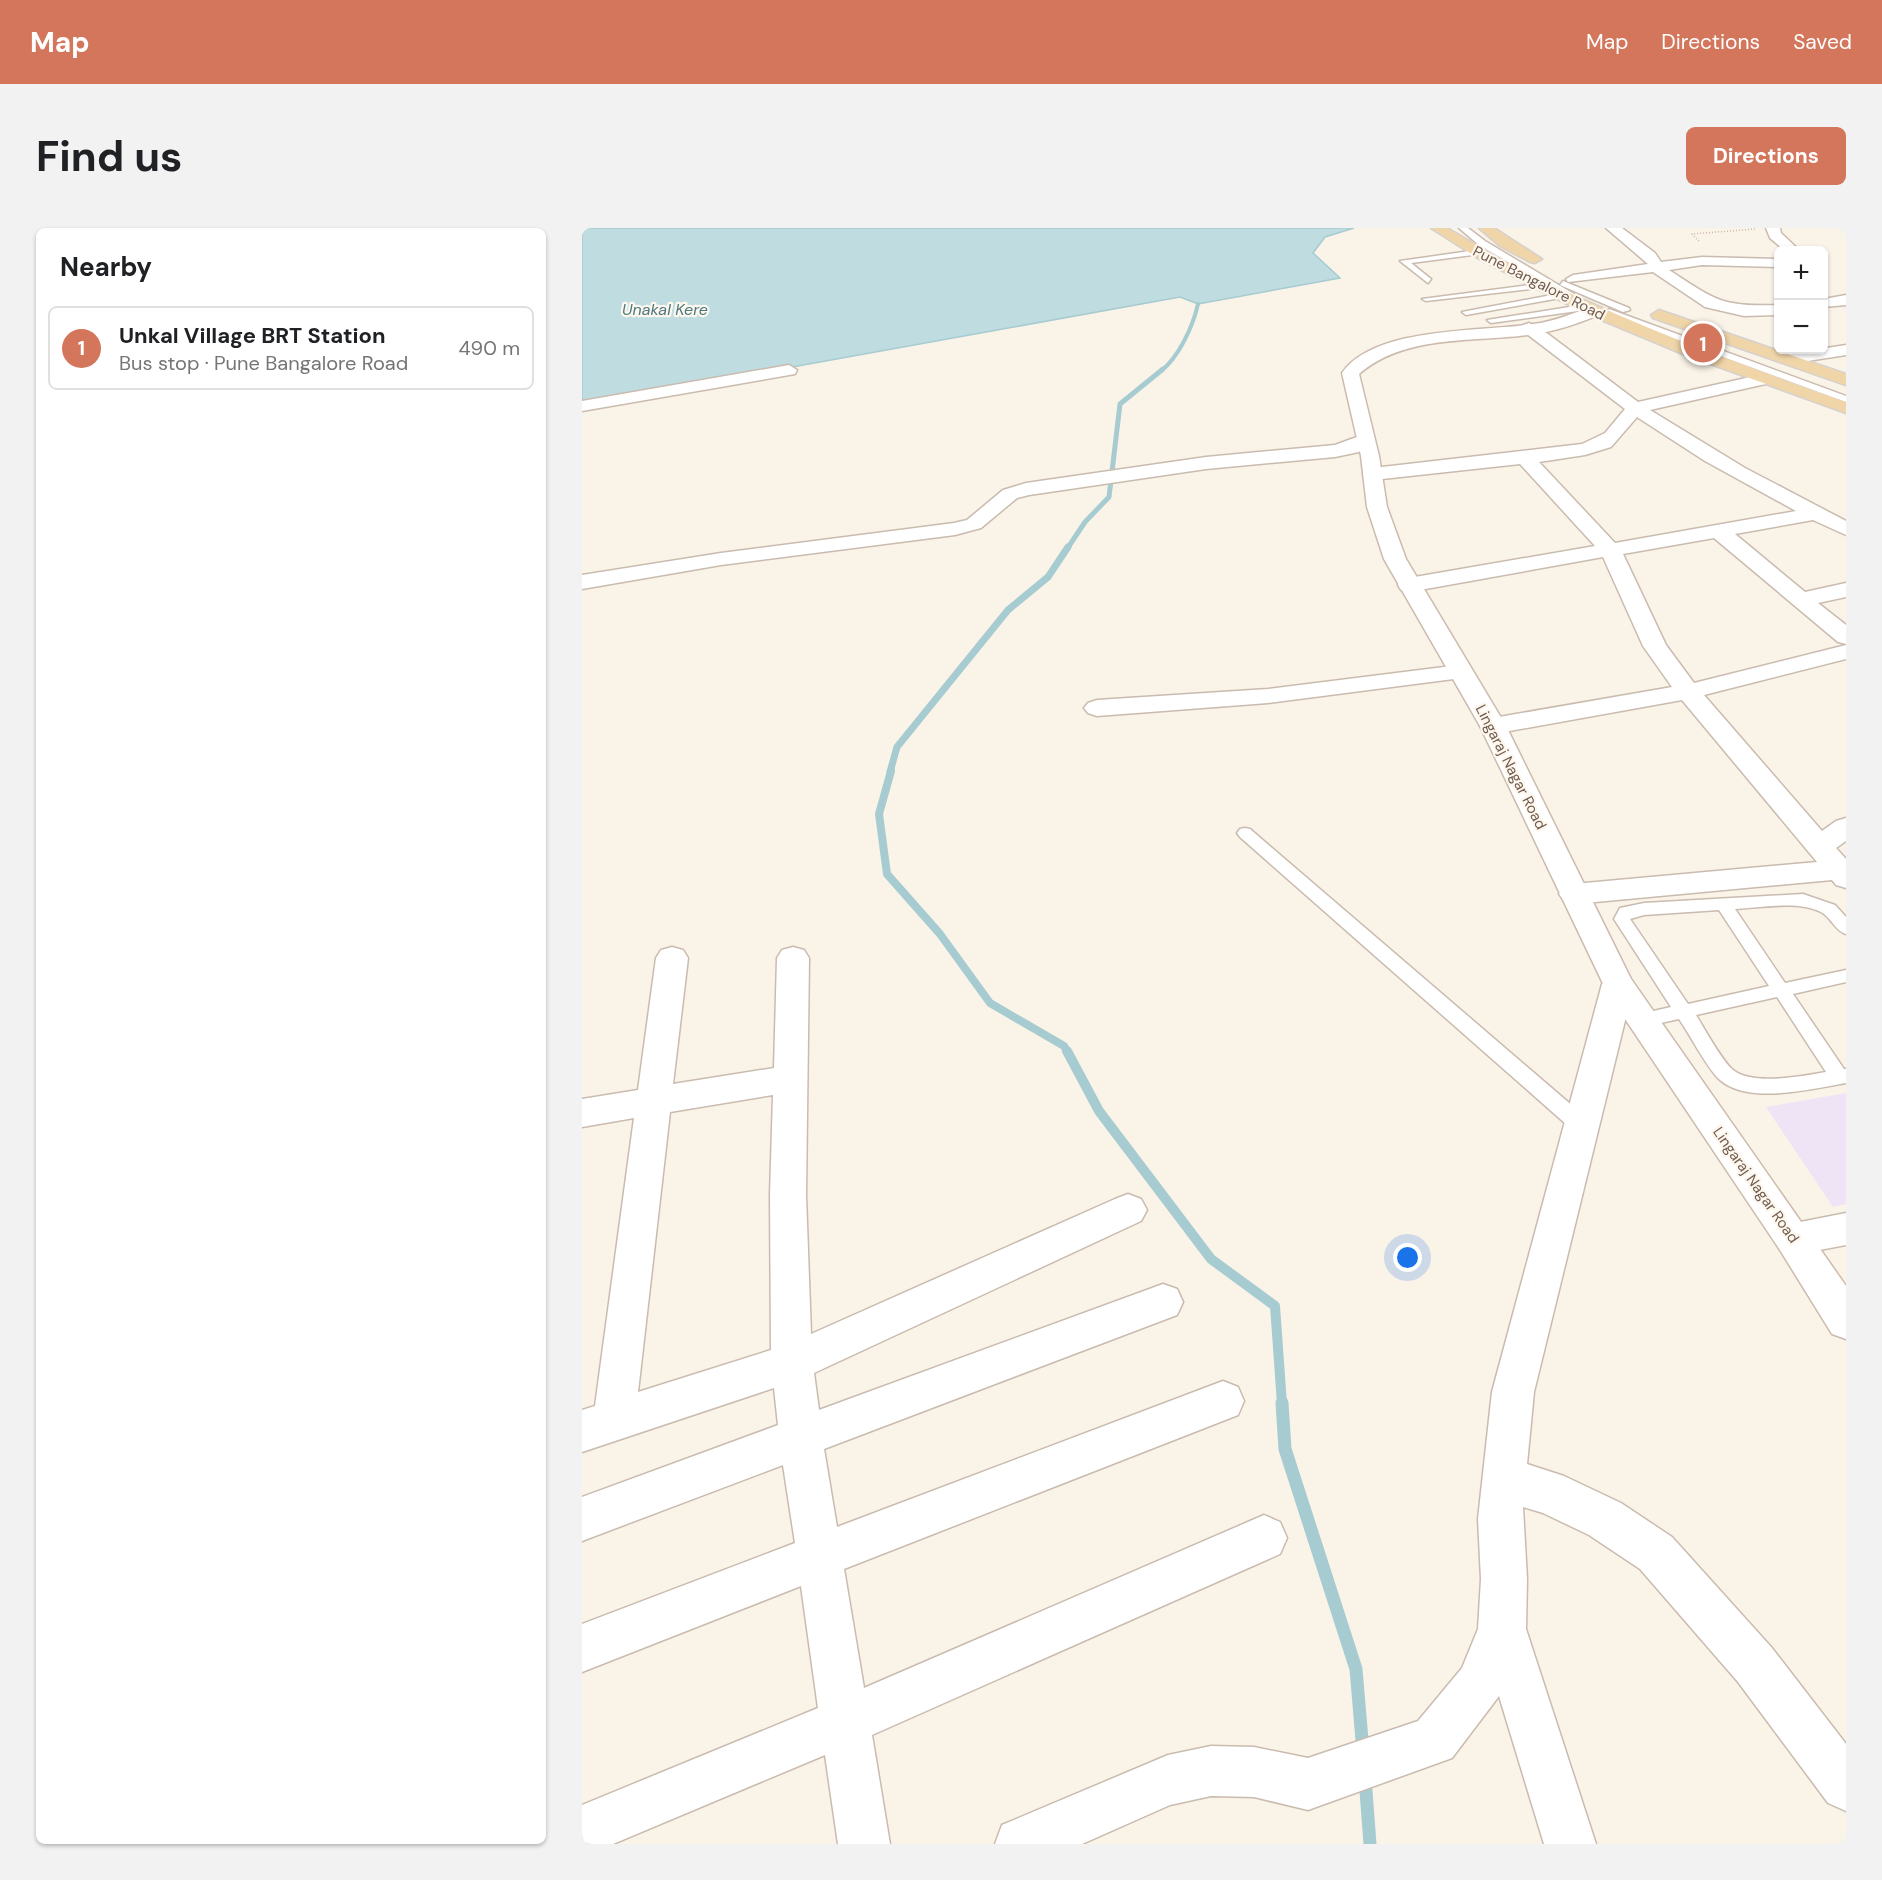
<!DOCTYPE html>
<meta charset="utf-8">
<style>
:root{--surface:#fff;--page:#f2f2f2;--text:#202124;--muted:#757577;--line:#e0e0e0;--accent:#d4765c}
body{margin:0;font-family:"DM Sans",sans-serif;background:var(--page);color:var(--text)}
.controls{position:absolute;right:18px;top:18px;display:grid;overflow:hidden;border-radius:9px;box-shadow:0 2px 4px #0004}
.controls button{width:54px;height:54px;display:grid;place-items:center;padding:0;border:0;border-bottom:2px solid var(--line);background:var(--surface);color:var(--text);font:30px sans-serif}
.you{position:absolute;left:826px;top:1030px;width:21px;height:21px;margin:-15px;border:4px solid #fff;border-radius:50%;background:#1a73e8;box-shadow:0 0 0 9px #1a73e833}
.badge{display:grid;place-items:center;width:39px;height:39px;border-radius:50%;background:var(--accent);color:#fff;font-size:20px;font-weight:700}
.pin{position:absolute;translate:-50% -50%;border:3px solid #fff;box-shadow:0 2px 6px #0006}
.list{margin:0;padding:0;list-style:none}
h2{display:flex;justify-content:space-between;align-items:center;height:78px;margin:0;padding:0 24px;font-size:26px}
h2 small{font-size:20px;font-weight:400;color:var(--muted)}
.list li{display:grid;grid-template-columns:39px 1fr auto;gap:18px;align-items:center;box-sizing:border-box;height:84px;margin:0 12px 12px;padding:0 12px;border:2px solid var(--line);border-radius:9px}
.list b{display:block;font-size:22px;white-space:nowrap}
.list p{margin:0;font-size:20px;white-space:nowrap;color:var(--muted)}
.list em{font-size:20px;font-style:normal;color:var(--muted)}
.map{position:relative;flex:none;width:1264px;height:1616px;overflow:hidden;border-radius:9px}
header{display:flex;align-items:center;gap:36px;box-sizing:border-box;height:84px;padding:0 30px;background:var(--accent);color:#fff}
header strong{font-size:28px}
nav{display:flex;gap:33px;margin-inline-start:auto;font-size:21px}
.intro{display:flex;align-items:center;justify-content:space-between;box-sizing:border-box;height:144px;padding:0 36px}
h1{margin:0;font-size:42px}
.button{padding:15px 27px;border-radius:9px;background:var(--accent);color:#fff;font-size:21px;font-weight:700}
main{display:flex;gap:36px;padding:0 36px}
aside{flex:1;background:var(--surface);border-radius:9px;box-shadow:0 2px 4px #0004}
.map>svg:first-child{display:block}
</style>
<header>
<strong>Map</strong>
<nav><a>Map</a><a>Directions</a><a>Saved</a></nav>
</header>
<div class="intro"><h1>Find us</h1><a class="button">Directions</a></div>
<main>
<aside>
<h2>Nearby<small></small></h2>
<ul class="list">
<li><span class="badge">1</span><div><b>Unkal Village BRT Station</b><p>Bus stop · Pune Bangalore Road</p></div><em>490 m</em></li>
</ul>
</aside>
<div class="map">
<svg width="1264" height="1616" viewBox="0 0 1264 1616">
<rect width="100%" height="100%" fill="#faf3e8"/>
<polygon fill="#efe4f6" points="1264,865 1264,976 1251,979 1184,879"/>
<polygon fill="#bfdce1" stroke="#a6cbd1" stroke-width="1.5" points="0,0 772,0 743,9 731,25 758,50 616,76 598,69 0,177"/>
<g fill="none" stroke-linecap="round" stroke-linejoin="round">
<path stroke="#a6cbd1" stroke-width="4" d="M 579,143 C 597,129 611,98 616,76"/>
<polyline stroke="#a6cbd1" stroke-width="5" points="485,321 503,294 527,269 538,176 581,141"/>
<polyline stroke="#a6cbd1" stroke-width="7" points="308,544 315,519 426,382 466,349 486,319"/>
<polyline stroke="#a6cbd1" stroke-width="8" points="309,543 297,586 305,646 358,706 408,775 482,818 486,825"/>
<polyline stroke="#a6cbd1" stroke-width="10" points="485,823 517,883 629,1031 693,1078 700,1176"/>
<g stroke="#a6cbd1" stroke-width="13">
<polyline points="700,1175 703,1221 774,1441 781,1524"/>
<polyline points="783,1550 788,1616"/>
</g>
<defs>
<g id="lane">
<polygon points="877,0 886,0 903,13 995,68 988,70 897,17"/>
<polygon points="895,22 898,26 829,35 849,51 846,55 818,33"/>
<polygon points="981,53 1047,80 1048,82 1041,84 978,57"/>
<polygon points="955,56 958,60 844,73 840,71"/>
<polygon points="975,66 978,70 884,87 880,84"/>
<polygon points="1000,77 1003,82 909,95 905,92"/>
<polygon points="1027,81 1264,168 1264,174 1024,86"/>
<polygon points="663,600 668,601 1007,892 1010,898 1007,904 1000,906 993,904 658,609 655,605 658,601"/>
<path d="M 1221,666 L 1253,677 L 1264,689 L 1264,706 C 1253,703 1249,689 1239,684 C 1215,672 1180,680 1153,681 L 1203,755 L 1264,742 L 1264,754 L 1211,766 L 1262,841 L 1264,841 L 1264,855 C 1230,861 1167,877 1138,852 C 1126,842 1107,805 1097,791 L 1060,799 L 1054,797 L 1051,792 L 1054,787 L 1089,779 L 1032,691 L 1038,680 L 1062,675 ZM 1137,682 L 1187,758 L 1106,776 L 1048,691 L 1062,687 ZM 1195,769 L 1244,844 C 1220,848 1171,858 1151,842 C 1140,833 1122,800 1114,787 Z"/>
</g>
<g id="street">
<path d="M 1024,0 L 1040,0 L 1073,25 L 1079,34 L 1120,29 L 1196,31 L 1196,39 L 1120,37 L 1087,42 C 1133,72 1139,79 1196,77 L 1196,87 L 1162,88 L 1123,79 L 1071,44 L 986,54 L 984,51 L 991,47 L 1066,36 Z"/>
<polygon points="1184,0 1198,0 1199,5 1217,22 1202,22 1188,10"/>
<polygon points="1264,67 1264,77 1242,79 1242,71"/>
<path d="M 947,95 L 966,106 L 1056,174 L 1182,146 L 1191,151 L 1188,155 L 1068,182 L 1163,240 L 1264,293 L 1264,307 L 1231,292 L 1153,306 L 1223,364 L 1264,355 L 1264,369 L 1236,375 L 1264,397 L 1264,416 L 1256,414 L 1132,310 L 1041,326 L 1084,417 L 1112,455 L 1264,417 L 1264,431 L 1122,467 L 1240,603 L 1254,593 L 1264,590 L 1264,613 L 1254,620 L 1264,631 L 1264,660 L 1254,657 L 1250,652 L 992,676 L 982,673 L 977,666 L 982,659 L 992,656 L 1235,634 L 1100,472 L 911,506 L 902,503 L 898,498 L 902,493 L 911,490 L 1090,459 L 1061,418 L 1021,329 L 827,364 L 819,362 L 816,357 L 819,352 L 827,350 L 1013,318 L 938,236 L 791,252 L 781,246 L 791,240 L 1000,216 L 1023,205 L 1043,181 L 941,103 L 939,100 L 941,97 ZM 1055,189 L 1123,233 L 1214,283 L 1033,315 L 957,234 L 1003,227 L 1029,219 Z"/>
<polygon points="1264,117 1264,127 1206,136 1198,131 1206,126"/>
<polygon points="207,137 215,142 213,146 0,183 0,173"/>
<polygon points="783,206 792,212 777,224 753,229 624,241 447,267 435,270 399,300 373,307 139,337 0,361 0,347 139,325 372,295 385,292 421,262 444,255 624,229 753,217"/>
<polygon points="878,437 887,439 890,444 887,449 686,475 515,488 506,485 502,480 506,475 515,472 686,461"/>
<path d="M 90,719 L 101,722 L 106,730 L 91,856 L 192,840 L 195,730 L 200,722 L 211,719 L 222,722 L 227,730 L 224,967 L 229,1106 L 533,971 L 546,966 L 559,971 L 565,982 L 559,993 L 232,1145 L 237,1182 L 581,1056 L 595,1061 L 601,1074 L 595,1087 L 242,1221 L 255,1299 L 641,1153 L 656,1159 L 662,1173 L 656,1187 L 262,1341 L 282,1460 L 682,1287 L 698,1294 L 705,1310 L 698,1326 L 290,1507 L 308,1616 L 256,1616 L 243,1527 L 31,1616 L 0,1616 L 0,1577 L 236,1480 L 219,1358 L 0,1444 L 0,1396 L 213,1315 L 201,1237 L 0,1313 L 0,1269 L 196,1197 L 192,1160 L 0,1224 L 0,1182 L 13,1178 L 52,890 L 0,899 L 0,871 L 56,862 L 74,730 L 79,722 ZM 191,867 L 188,967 L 189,1122 L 56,1164 L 88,884 Z"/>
<polygon points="1036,744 1047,748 1052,756 952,1164 945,1236 982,1248 1039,1275 1090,1309 1190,1420 1264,1516 1264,1583 1246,1575 1156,1454 1058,1341 1007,1307 961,1285 941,1279 945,1351 944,1401 1014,1616 962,1616 917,1468 870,1530 726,1582 672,1569 629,1568 588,1577 500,1616 413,1616 420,1597 586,1527 629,1518 672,1519 726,1530 836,1493 880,1440 896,1401 899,1351 896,1291 910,1164 1020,756 1025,748"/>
<polygon points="1264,985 1264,1017 1211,1027 1198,1022 1192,1010 1198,998"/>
</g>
<path id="secondary" d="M 1009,80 L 1014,82 L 1017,85 L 1014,88 C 994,96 974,103 953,106 C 895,115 824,105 777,146 L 797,228 L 805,279 L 824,331 L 924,498 L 1049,751 L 1264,1058 L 1264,1111 L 1250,1106 L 1198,1022 L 1025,764 L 898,498 L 802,331 L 785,279 L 779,228 L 760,145 C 793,98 899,104 951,96 C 972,94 989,85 1009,80 Z"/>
<g id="primary">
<path d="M 849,0 L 865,0 C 991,76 1126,125 1264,174 L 1264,185 L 1101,126 L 998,83 L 899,32 Z"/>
<polygon points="897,0 912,0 960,31 953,35 948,34 918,18"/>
<polygon points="1077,82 1264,146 1264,157 1071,90 1069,87"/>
</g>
</defs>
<use href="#lane" stroke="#cabbaf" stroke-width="3"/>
<use href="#street" stroke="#cabbaf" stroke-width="3"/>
<use href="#secondary" stroke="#ccbbad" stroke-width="3"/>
<use href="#primary" stroke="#d7d1ce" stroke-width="3"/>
<polyline stroke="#d0b6a6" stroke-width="1.5" stroke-dasharray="1 2" stroke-linecap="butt" points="1117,13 1110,6 1173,1"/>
<use href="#lane" fill="#fff" fill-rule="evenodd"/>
<use href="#street" fill="#fff" fill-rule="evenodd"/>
<use href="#secondary" fill="#fff" fill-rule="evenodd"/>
<use href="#primary" fill="#f0d5a9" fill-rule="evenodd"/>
</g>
<g text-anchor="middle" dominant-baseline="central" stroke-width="4.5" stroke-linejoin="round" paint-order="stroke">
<g font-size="15" fill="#705b4f" stroke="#fdf7ee">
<text transform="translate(957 55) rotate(27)">Pune Bangalore Road</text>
<text transform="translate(929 539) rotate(63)">Lingaraj Nagar Road</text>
<text transform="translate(1174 957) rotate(55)">Lingaraj Nagar Road</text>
</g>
<g font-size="16" font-style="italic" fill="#4c7980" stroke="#fdf7ee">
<text x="83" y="81">Unakal Kere</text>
</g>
</g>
</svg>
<div class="controls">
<button>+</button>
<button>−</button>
</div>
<div class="you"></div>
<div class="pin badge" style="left:1121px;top:115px">1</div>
</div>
</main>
